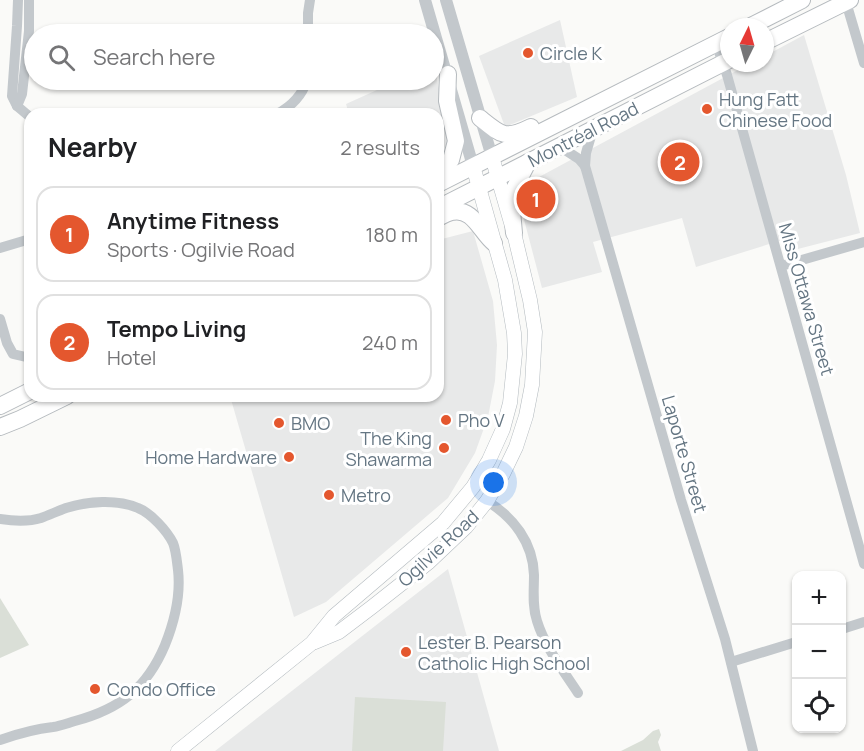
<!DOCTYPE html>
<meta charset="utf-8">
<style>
:root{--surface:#fff;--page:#f2f2f2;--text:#202124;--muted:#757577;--line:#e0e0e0;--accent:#e4572e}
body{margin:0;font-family:Manrope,sans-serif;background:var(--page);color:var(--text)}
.controls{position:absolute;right:18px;bottom:18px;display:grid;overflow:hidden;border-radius:12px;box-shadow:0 2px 4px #0004}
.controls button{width:54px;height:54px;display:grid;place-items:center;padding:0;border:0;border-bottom:2px solid var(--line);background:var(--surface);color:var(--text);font:30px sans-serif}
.compass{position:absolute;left:720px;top:18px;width:54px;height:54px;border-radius:50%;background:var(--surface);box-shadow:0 2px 4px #0004;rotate:5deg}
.you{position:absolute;left:494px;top:483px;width:21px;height:21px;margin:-15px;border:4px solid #fff;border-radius:50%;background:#1a73e8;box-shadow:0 0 0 9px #1a73e833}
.badge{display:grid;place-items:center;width:39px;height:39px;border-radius:50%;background:var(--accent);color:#fff;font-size:20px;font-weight:700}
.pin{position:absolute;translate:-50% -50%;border:3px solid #fff;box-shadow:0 2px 6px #0006}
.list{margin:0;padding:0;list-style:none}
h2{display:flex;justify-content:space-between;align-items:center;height:78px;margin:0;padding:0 24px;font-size:26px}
h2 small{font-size:20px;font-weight:400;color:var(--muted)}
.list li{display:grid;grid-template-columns:39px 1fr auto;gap:18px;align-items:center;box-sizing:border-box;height:96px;margin:0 12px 12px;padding:0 12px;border:2px solid var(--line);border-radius:18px}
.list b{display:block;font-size:22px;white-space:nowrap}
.list p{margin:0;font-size:20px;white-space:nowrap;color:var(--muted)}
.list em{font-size:20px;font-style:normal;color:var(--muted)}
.icon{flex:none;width:33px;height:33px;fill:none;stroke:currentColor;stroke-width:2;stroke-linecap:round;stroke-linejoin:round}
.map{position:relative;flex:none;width:864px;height:751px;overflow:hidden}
.search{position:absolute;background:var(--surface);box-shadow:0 2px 4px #0004;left:24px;top:24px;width:420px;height:66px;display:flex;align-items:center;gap:15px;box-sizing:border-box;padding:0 21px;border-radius:33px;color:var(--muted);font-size:22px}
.panel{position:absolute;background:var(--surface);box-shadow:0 2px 4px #0004;left:24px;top:108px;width:420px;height:294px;border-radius:18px}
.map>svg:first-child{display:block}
</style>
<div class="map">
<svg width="864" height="751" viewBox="0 0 864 751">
<rect width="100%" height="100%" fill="#fafaf8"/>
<g fill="#e8e9e9">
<polygon points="560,20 577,97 505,127 479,56"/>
<polygon points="804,35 846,175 860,233 790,251 782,240 696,267 682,218 593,242 602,272 542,288 521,208 526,184 751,63 765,63 765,56"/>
<polygon points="434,63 449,139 438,161 438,114 349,114 346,104 399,80 434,80"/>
<polygon points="473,231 493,301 497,345 495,381 488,417 475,453 448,498 326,602 294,617 230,396 438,396 438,240"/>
<polygon points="448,569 499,751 215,751"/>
</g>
<g fill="#dadfd7">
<polygon points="0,598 29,645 0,658"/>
<polygon points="355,697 446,702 443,751 352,751"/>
<polygon points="659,729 661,735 658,742 661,751 621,751 643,740 653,731"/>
</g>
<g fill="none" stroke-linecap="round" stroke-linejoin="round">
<defs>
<g id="secondary">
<polyline points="315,642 339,632 372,607 429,562 466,527 487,501 503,474 516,447 526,416 532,385 535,332 530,300 514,233 492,157"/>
<polyline points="178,751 312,643 334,616 443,523 473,487 489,460 503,429 510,403 515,354 514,333 505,280 473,166"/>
</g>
<g id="primary">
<polyline points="749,27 802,0"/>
<polyline points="765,42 850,0"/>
<path d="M 480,118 C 501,135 505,140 531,127"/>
<polyline points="438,180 451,160 456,141 447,101 448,74"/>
<polyline points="438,184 729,37"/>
<polyline points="438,208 729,60"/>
<path d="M 438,218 C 442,216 447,213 452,212 C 473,207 481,233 494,243"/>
<polyline points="514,233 511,200 513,191 528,162"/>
<polyline points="0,406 30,391"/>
<polyline points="0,427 20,419 67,396"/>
</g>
</defs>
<use href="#secondary" stroke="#b3babf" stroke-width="15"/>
<use href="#primary" stroke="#b5babe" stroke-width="18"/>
<g stroke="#c3c8cc" stroke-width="10">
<polyline points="18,0 17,26 12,96 17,106 30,117"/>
<polyline points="846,2 864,63"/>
<polyline points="308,34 308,13 310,0"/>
<polyline points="716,43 727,75 755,175 864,564"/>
<polyline points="17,106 22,94 29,31 29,0"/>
<path d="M 277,114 C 292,106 302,96 307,80"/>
<polyline points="593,129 586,153 585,166 681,500 725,639 753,751"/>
<polyline points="559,146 579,159 585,166"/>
<polyline points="0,248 30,239"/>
<polyline points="781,266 864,242"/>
<polyline points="0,319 7,343 13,354 26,357 30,356"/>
<path d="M 487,501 C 513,517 533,542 534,575 C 534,590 532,606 537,621 C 545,647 563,670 578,693"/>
<path d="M 0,519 C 13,521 28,522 41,518 C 49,515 58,511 66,508 C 88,501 117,499 138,508 C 151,513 167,531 173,543 C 176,550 177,562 178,570 C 181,596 175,620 165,645 C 147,688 120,709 75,721 C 68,723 60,726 53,727 C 35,729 17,734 0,740"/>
<polyline points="842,629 864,622"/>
<polyline points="731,662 796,642"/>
</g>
<g stroke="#c3c8cc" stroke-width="12">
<polyline points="425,0 473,166"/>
<polyline points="446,0 492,157"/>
</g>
<use href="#secondary" stroke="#fff" stroke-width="14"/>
<use href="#primary" stroke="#fff" stroke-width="16"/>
</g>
<g fill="#e4572e" stroke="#fff" stroke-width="2">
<circle cx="528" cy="53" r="6"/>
<circle cx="707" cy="109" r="6"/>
<circle cx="446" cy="420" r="6"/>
<circle cx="279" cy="423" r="6"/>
<circle cx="444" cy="448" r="6"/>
<circle cx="289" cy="457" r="6"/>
<circle cx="329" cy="495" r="6"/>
<circle cx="406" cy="652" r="6"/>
<circle cx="95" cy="689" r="6"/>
</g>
<g text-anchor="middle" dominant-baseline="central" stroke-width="6" stroke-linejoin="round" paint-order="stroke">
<g font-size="18" fill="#657683" stroke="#fff" text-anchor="start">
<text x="540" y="53">Circle K</text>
<text x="719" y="99">Hung Fatt<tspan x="719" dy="21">Chinese Food</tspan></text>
<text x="458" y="420">Pho V</text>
<text x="291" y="423">BMO</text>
<text x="432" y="438" text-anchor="end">The King<tspan x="432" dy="21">Shawarma</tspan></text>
<text x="277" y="457" text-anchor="end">Home Hardware</text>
<text x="341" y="495">Metro</text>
<text x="418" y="642">Lester B. Pearson<tspan x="418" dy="21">Catholic High School</tspan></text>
<text x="107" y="689">Condo Office</text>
</g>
<g font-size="18" fill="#657683" stroke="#fff">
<text transform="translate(583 134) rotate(-27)">Montréal Road</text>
<text transform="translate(807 299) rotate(74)">Miss Ottawa Street</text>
<text transform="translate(685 454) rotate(74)">Laporte Street</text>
<text transform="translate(438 548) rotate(-43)">Ogilvie Road</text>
</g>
</g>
</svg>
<div class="controls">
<button>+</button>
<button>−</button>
<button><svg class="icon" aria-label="locate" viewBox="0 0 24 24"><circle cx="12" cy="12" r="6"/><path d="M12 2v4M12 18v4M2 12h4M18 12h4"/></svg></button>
</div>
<svg class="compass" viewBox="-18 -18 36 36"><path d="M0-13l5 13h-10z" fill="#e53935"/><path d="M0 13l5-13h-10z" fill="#757577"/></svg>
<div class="you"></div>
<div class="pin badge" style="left:536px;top:199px">1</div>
<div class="pin badge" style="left:680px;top:162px">2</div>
<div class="search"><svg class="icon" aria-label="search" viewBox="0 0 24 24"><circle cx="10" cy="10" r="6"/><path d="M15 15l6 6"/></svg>Search here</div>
<section class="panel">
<h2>Nearby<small>2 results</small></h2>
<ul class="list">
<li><span class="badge">1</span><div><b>Anytime Fitness</b><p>Sports · Ogilvie Road</p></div><em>180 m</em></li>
<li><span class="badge">2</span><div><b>Tempo Living</b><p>Hotel</p></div><em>240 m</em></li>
</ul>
</section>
</div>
